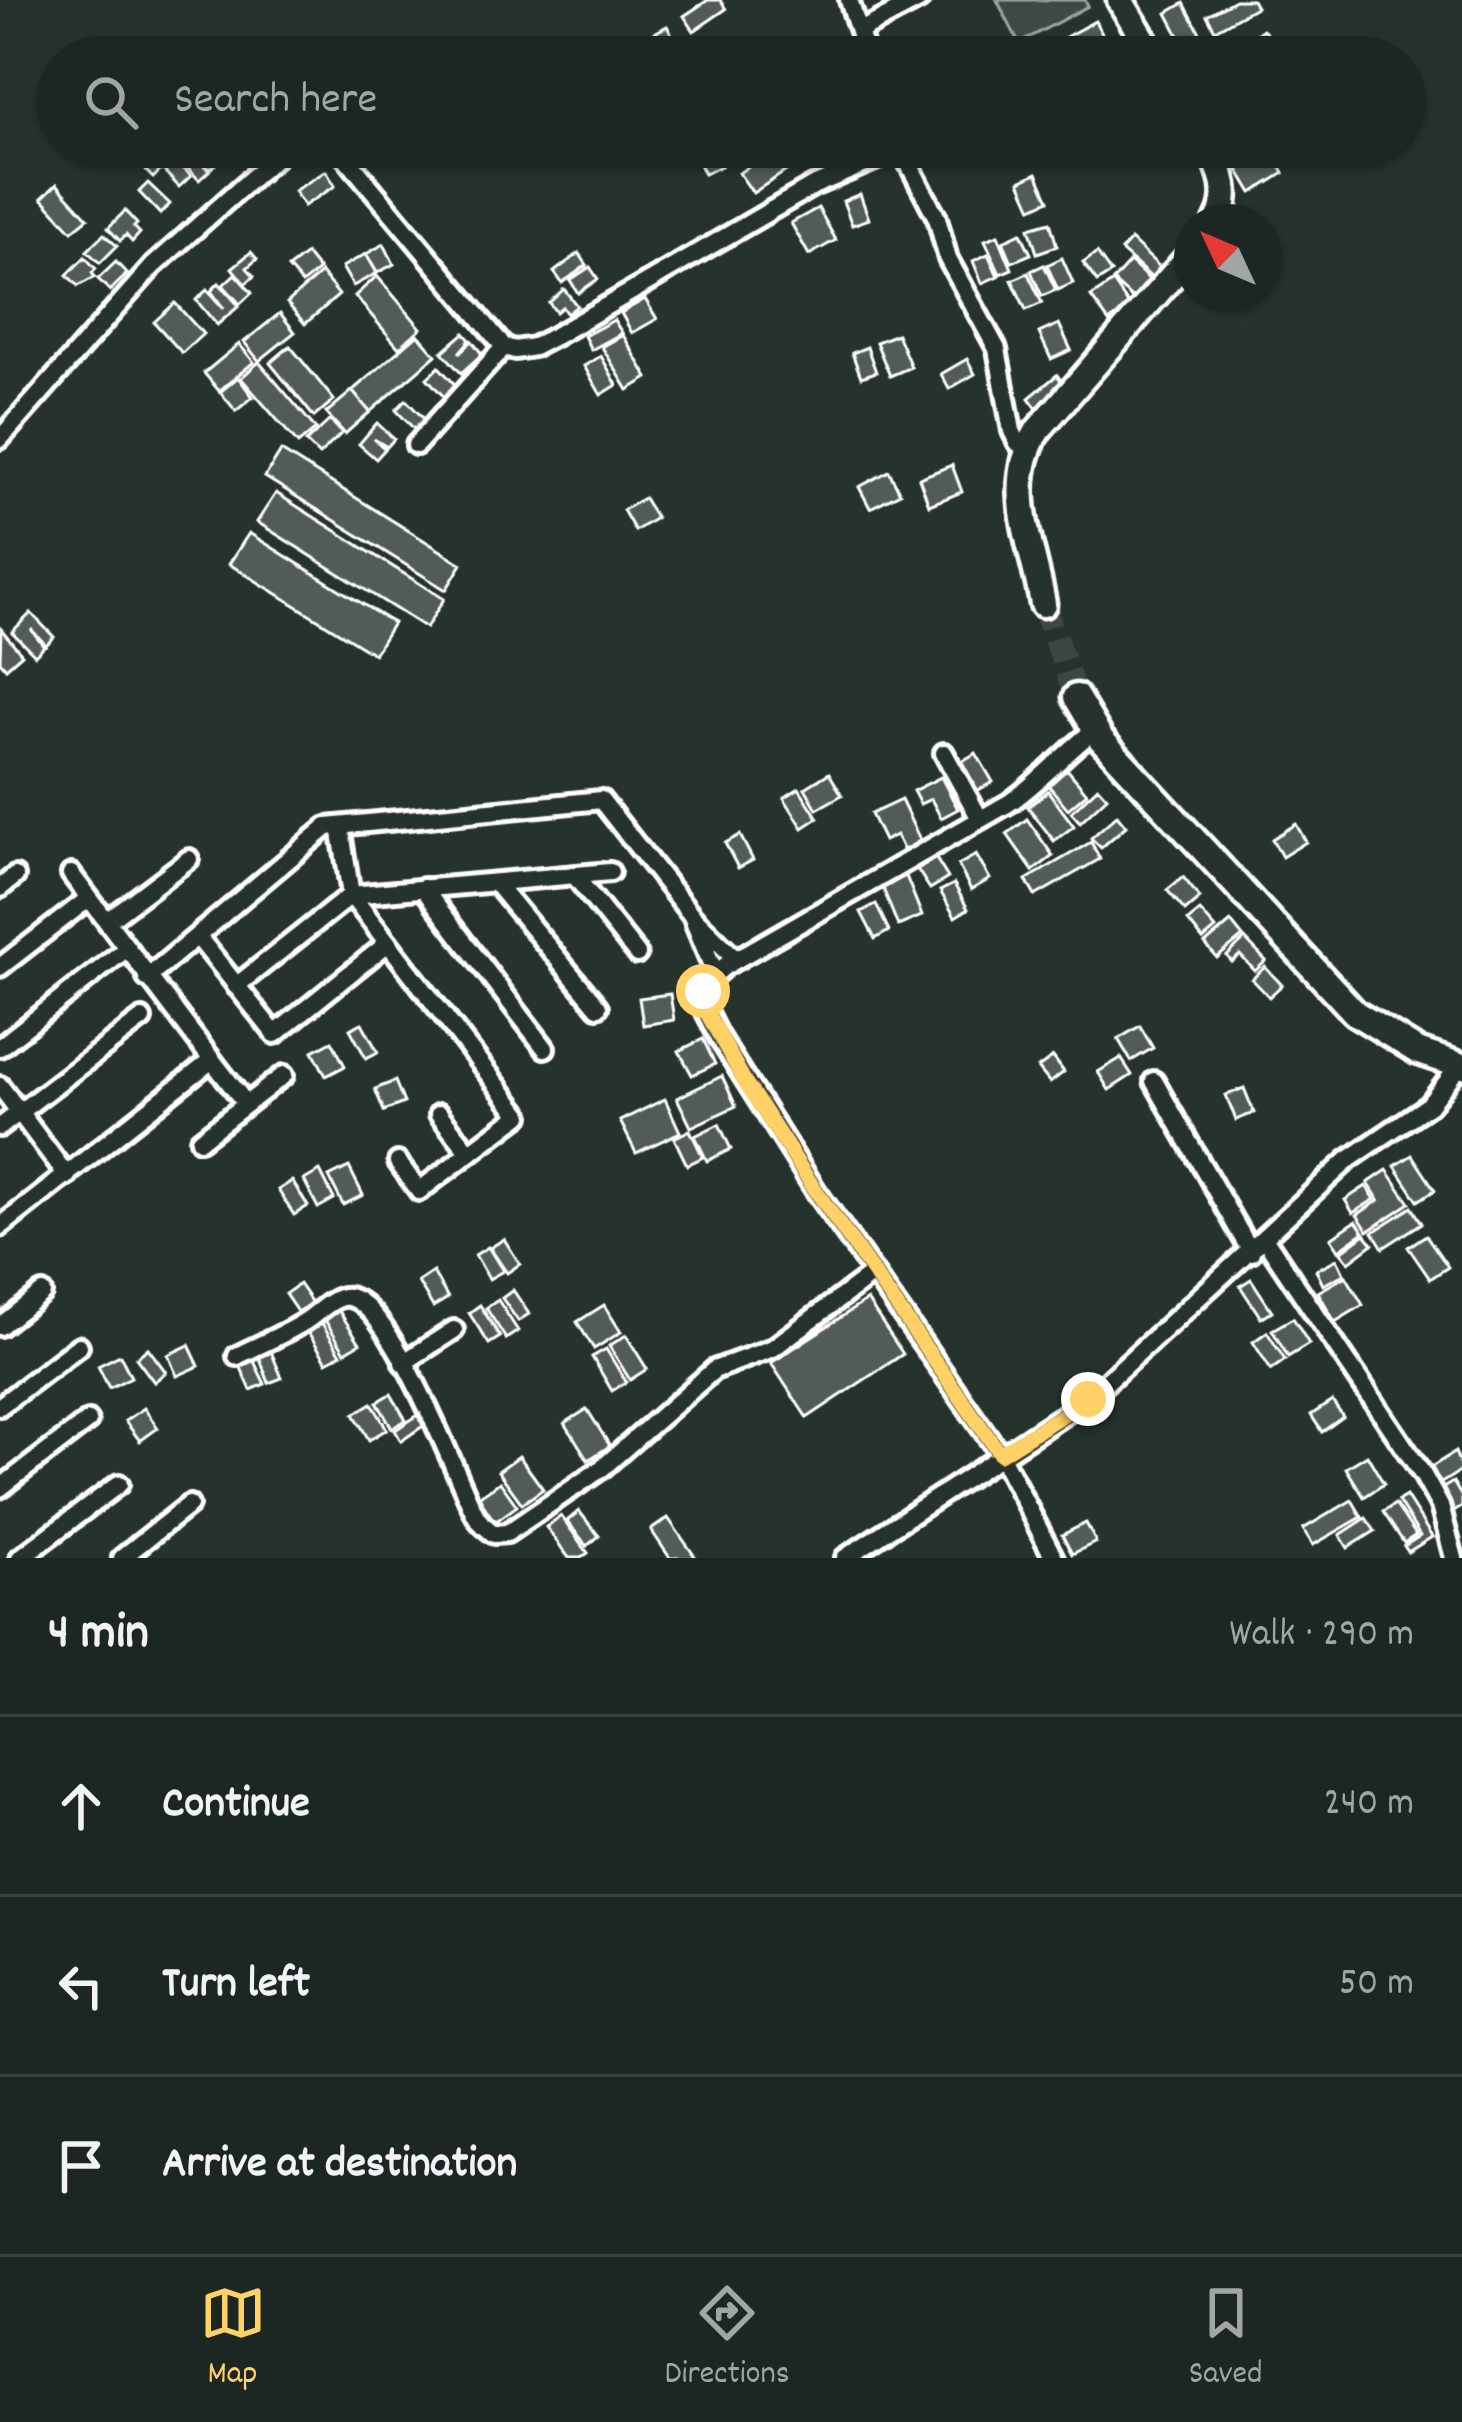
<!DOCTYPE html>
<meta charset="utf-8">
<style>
:root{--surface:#1c2622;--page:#29322f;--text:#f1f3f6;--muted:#a0a5a5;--line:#3a4340;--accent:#ffd166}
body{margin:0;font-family:Dekko,sans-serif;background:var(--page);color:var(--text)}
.compass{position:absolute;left:1174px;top:204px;width:108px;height:108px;border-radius:50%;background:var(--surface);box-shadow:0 3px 9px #0004;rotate:314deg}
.stop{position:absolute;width:36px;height:36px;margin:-27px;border:9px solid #ffd166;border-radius:50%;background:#fff}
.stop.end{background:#ffd166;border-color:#fff;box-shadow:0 3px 12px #0008}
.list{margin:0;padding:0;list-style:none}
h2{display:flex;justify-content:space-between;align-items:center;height:156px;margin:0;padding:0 48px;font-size:51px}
h2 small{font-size:39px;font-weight:400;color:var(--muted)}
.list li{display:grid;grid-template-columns:78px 1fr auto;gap:36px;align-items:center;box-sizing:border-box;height:180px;padding:0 48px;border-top:3px solid var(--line)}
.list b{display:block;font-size:45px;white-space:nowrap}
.list em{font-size:39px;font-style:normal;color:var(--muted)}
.icon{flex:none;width:66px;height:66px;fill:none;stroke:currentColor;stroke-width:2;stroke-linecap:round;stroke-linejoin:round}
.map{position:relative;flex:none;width:1462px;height:1558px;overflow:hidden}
.search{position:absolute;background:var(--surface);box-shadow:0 3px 9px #0004;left:36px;right:36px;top:36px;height:132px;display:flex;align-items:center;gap:30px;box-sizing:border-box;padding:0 42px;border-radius:66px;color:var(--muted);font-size:45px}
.sheet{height:696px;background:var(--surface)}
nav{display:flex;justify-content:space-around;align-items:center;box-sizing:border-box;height:168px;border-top:3px solid var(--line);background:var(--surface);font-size:33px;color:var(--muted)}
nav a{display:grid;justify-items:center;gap:6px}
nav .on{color:var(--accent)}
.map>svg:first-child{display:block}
</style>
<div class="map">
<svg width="1462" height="1558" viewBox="0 0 1462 1558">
<rect width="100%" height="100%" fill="#26332d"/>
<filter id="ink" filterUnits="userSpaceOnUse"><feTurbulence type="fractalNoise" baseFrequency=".00833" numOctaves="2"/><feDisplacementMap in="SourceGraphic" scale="24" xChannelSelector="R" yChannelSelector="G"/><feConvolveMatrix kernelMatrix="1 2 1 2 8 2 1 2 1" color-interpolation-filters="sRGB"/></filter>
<g filter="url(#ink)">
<polygon fill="#3e4944" stroke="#9ea4a2" stroke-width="3" points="997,0 1085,0 1088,6 1019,43"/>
<g fill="#515c57" stroke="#fff" stroke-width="3">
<polygon points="708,0 720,0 726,9 694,31 684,16"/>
<polygon points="1235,0 1252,0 1256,7 1215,30 1207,15"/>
<polygon points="1184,3 1204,40 1186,49 1167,13"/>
<polygon points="1095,21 1106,41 1076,57 1041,57 1038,52"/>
<polygon points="667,26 685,57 664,57 651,35"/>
<polygon points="1263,29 1277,49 1265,57 1249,39"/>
<polygon points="156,147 162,147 191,176 179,187 162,169 153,178 139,164"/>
<polygon points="196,147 216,164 210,169 198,159 209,171 199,180 181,161"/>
<polygon points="711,147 721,166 704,174 694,154"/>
<polygon points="1245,147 1268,147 1284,173 1252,193 1230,156"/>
<polygon points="774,148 789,169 753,193 739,173"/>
<polygon points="326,171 335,186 304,206 294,191"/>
<polygon points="1037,173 1049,200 1032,208 1020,181"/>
<polygon points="148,183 170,204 160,214 139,192"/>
<polygon points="57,184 88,218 72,231 42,198"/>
<polygon points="860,194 869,219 852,225 843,201"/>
<polygon points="818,208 836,240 809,255 791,223"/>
<polygon points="125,211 137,224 134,227 140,233 132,242 126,235 120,241 108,228"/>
<polygon points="1050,222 1057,246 1037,253 1029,228"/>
<polygon points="1021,233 1031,254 1012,262 1003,241"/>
<polygon points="104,234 117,246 100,263 87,251"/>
<polygon points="998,235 1012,269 1000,274 985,240"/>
<polygon points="1131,240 1163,270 1154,280 1121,251"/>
<polygon points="384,244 394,264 377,273 366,254"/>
<polygon points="251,252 257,259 247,268 254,276 245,284 232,268"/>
<polygon points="579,253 587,265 562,283 554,272"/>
<polygon points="1097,253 1111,273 1097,282 1083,263"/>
<polygon points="306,254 319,270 302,284 288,268"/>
<polygon points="366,254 377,273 353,286 342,267"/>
<polygon points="988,254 998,276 982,283 973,261"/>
<polygon points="85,257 96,269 92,273 95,277 78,286 67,275"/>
<polygon points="1062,258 1073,283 1058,290 1047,265"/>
<polygon points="116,262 127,274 110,291 98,279"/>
<polygon points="1130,262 1154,284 1137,303 1113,281"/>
<polygon points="1044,265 1056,290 1042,296 1031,271"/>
<polygon points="590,267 598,279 578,293 570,280"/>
<polygon points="321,273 339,295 305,324 287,303"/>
<polygon points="1028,273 1042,303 1026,310 1012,280"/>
<polygon points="235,274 252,293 240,304 223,285"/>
<polygon points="377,276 421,328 399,348 355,296"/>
<polygon points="1113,282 1130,307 1109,322 1091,297"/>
<polygon points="219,283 239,306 217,325 196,300 207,290 224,309 211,291"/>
<polygon points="564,289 577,306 567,314 562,307 556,312 549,303"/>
<polygon points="645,299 657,319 632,333 621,313"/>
<polygon points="175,303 203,334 182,353 154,322"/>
<polygon points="280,313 295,332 259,361 244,342"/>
<polygon points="614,320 622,333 591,350 584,336"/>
<polygon points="1059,324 1071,350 1051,359 1039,333"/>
<polygon points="464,333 470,340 459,353 472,341 482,354 461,373 442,352"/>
<polygon points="418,334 436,355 370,412 352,391"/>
<polygon points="897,334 911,367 890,376 876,342"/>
<polygon points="623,335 648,378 628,390 602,347"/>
<polygon points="239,344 254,362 219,391 204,373"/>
<polygon points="290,346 334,400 314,417 270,363"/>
<polygon points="867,347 876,372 861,377 852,353"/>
<polygon points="601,356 617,385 601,395 584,366"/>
<polygon points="967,359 975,374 949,389 941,374"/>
<polygon points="259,362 316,429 298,444 241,378"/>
<polygon points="439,367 458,388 446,399 427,378"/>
<polygon points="1057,375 1069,391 1041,414 1029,398"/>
<polygon points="238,377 253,397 236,411 220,392"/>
<polygon points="352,391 370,412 345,434 326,413"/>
<polygon points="406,400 426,421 416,431 396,410"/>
<polygon points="330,420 342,433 319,455 306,442"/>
<polygon points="377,423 394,439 387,447 374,439 385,449 376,459 359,444"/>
<polygon points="281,451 462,564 446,590 265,477"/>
<polygon points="952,465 962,492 929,505 919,478"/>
<polygon points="889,471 900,493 870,508 859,487"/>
<polygon points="276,493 444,599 426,628 257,522"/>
<polygon points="644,498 656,518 635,531 623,510"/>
<polygon points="249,533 393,623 374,654 229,564"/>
<polygon points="31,613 54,637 46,645 31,629 44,646 35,655 12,632"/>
<polygon points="1,629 22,654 6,668 0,661"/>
<polygon points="976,753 993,782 973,793 957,764"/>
<polygon points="1067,769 1087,793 1068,809 1048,785"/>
<polygon points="829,773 842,795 817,809 805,788"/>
<polygon points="941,777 958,809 941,818 931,799 920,804 913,791"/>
<polygon points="1098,787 1107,797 1080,822 1071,812"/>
<polygon points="799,788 818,818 803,828 784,798"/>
<polygon points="1048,791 1074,826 1054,841 1028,807"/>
<polygon points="901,800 923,846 906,855 896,835 884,841 871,814"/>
<polygon points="1117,815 1126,826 1101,848 1091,838"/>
<polygon points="1027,819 1053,856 1033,871 1007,834"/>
<polygon points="1296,824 1306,842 1282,857 1272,839"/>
<polygon points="740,835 753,860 738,868 725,843"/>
<polygon points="1091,842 1100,859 1035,896 1026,880"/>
<polygon points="976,855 990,879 971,890 958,865"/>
<polygon points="935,857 948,878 930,889 917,869"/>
<polygon points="906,876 922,916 898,926 882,886"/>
<polygon points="1183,877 1200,898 1185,911 1167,890"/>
<polygon points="954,884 968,909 955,917 940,891"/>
<polygon points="876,904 889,931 875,939 861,912"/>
<polygon points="1200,911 1216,929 1203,940 1188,921"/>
<polygon points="1231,922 1243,937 1217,958 1205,944"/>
<polygon points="1245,939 1266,961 1255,971 1240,955 1232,962 1227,956"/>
<polygon points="1265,967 1282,985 1269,997 1252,979"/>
<polygon points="670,994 674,1020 643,1025 639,998"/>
<polygon points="362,1023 378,1052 366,1058 350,1029"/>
<polygon points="1140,1026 1153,1048 1131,1061 1118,1039"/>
<polygon points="703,1039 715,1064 692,1075 679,1051"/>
<polygon points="332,1041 345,1066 326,1076 313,1051"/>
<polygon points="1053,1057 1064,1072 1050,1083 1038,1068"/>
<polygon points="1121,1058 1132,1075 1109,1090 1098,1072"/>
<polygon points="722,1076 736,1106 691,1127 677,1098"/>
<polygon points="395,1081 404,1103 384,1111 375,1089"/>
<polygon points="1244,1088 1254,1113 1236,1120 1226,1095"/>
<polygon points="665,1099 680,1132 636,1153 620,1121"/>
<polygon points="719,1124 731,1149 707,1161 695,1136"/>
<polygon points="690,1130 703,1157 687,1165 674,1138"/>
<polygon points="1412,1155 1435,1190 1418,1201 1395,1166"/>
<polygon points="349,1167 363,1195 343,1205 329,1177"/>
<polygon points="1387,1170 1410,1203 1368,1231 1357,1215 1379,1200 1368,1183"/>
<polygon points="320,1171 334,1199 318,1208 304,1180"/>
<polygon points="292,1181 308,1206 294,1215 278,1190"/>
<polygon points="1366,1186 1375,1199 1353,1213 1345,1200"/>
<polygon points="1412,1207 1422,1223 1383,1248 1373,1232"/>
<polygon points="1356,1221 1364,1232 1339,1250 1331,1238"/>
<polygon points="1365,1234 1373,1244 1349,1262 1341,1252"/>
<polygon points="1426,1235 1448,1267 1430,1279 1408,1247"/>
<polygon points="504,1239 520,1264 507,1273 490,1248"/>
<polygon points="488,1247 503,1271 489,1279 475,1255"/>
<polygon points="1337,1259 1344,1274 1323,1285 1316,1270"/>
<polygon points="433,1272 448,1298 433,1307 418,1282"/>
<polygon points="1346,1276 1363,1305 1335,1322 1318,1292"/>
<polygon points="1251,1279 1272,1311 1261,1318 1240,1286"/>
<polygon points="299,1284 314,1306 300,1316 285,1294"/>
<polygon points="513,1290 529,1314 518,1321 502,1298"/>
<polygon points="498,1300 518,1331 506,1339 486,1308"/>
<polygon points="867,1300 903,1354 807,1418 771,1363"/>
<polygon points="480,1305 500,1337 489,1344 469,1313"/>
<polygon points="604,1305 621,1332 594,1349 577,1322"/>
<polygon points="337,1308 360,1343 345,1352 323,1317"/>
<polygon points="1293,1318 1309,1344 1288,1357 1272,1330"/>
<polygon points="320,1320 341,1354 327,1362 306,1329"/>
<polygon points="1267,1332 1285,1360 1271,1370 1253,1342"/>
<polygon points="626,1335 647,1369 630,1380 609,1346"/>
<polygon points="189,1345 199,1366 177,1376 168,1355"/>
<polygon points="148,1348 166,1372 154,1382 136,1358"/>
<polygon points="270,1349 282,1378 269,1383 258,1354"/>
<polygon points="606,1349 626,1382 612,1391 592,1357"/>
<polygon points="120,1355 131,1377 109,1388 98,1366"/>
<polygon points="251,1355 265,1384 251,1390 238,1361"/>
<polygon points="391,1394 406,1420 392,1428 377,1402"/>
<polygon points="1332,1401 1343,1417 1322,1432 1311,1415"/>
<polygon points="372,1403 387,1429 369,1440 354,1414"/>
<polygon points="144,1408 158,1428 140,1441 125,1421"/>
<polygon points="587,1409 610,1446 588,1460 565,1423"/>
<polygon points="423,1412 429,1422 401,1441 395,1430"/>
<polygon points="1455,1452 1462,1470 1435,1487 1425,1471"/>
<polygon points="1367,1455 1384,1484 1364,1497 1346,1468"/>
<polygon points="519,1456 543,1489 522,1504 498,1471"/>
<polygon points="500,1482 517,1506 495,1522 478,1497"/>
<polygon points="1453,1482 1462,1497 1462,1507 1452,1513 1438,1491"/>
<polygon points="1406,1496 1432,1537 1408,1552 1404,1546 1420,1536 1398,1501"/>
<polygon points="1352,1500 1362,1517 1313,1545 1303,1529"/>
<polygon points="1395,1504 1416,1535 1404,1543 1383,1512"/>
<polygon points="579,1511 599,1536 587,1546 567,1521"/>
<polygon points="561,1516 588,1553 581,1558 569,1558 546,1527"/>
<polygon points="668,1518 696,1558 670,1558 651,1530"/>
<polygon points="1366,1518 1375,1531 1348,1548 1340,1535"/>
<polygon points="1086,1523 1096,1542 1072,1554 1062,1535"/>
</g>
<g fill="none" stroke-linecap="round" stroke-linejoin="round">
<polyline stroke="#3c4742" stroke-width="24" stroke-dasharray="24 12" stroke-linecap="butt" points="1043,604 1076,697"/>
<defs>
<g id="street">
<polyline points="849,0 867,57"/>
<polyline points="860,31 919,0"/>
<polyline points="337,147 504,347 515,350 534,347 555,336 813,186 901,149"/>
<polyline points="900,147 937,218 948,259 997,349 1012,431 1018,443 1027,448"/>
<polyline points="0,439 153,266 287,147"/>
<polyline points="416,445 504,347"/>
<polyline points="944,753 980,819"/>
<polyline points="340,826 351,895 388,943"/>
<polyline points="575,876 637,954"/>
<polyline points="497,885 598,1007"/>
<polyline points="0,888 15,876"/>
<polyline points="423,888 545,1048"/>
<polyline points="107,921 189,859"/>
<polyline points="695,924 715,973"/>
<polyline points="198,937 275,1034 388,943 520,1115 419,1191 398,1162"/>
<polyline points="0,967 88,899"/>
<polyline points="147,978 327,827 601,800 693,917 736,959"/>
<polyline points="236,986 351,895 610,872"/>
<polyline points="0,1047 126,949"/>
<polyline points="212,1060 246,1104"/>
<polyline points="1154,1081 1251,1252"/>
<polyline points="0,1086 67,1176"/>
<polyline points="439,1114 470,1153"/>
<polyline points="0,1127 142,1019"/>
<polyline points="200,1140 284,1075"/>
<polyline points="0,1227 212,1060 71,874"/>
<polyline points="1265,1239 1423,1475 1440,1506 1454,1558"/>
<polyline points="0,1326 42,1293"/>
<path d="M 237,1356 C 259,1345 283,1335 304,1322 C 316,1315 329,1300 343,1297 C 387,1289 457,1479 475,1514 C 479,1523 487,1528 494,1534 L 507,1533 L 601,1469 L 714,1370 L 773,1348 L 874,1273"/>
<polyline points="403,1363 454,1330"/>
<polyline points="0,1406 79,1346"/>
<polyline points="0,1488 88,1421"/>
<polyline points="20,1558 119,1484"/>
<polyline points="122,1558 189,1505"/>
<polyline points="845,1558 1088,1399 1348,1160 1429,1105 1460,1065"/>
<path d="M 1054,1558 L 1000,1454 L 816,1191 L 718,1036 L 702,1004 L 703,991 L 706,982 L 725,966 L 1009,803 C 1041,781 1065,752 1096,729"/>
</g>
<g id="secondary">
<polyline points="1120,0 1154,57"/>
<path d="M 1209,147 C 1223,173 1232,195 1217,222"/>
<path d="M 1043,604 C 1033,544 1003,487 1038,430 L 1192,253"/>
<polyline points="1076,697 1101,739 1355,1013 1417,1051 1462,1066"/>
</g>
</defs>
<use href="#street" stroke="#fff" stroke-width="26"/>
<use href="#secondary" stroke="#fff" stroke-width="33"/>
<use href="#street" stroke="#26332d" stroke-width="16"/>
<use href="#secondary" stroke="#26332d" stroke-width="24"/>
</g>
</g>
<g fill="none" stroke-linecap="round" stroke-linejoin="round" filter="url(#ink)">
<polyline stroke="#ffd166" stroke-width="15" points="703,991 702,1004 745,1082 816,1191 1000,1454 1088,1399"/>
</g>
</svg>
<svg class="compass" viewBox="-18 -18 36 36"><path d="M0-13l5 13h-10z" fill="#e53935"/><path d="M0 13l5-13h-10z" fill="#a0a5a5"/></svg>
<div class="stop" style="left:703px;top:991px"></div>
<div class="stop end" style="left:1088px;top:1399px"></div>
<div class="search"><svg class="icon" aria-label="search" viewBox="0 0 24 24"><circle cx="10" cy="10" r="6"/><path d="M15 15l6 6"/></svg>Search here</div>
</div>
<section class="sheet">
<h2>4 min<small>Walk · 290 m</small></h2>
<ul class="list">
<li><svg class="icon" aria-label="ahead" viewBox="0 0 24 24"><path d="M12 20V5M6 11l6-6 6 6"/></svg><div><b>Continue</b></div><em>240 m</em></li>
<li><svg class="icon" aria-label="left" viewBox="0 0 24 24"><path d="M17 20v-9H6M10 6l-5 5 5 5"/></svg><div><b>Turn left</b></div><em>50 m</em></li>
<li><svg class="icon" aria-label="arrive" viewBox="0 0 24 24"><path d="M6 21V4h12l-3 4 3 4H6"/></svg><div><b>Arrive at destination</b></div></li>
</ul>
</section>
<nav>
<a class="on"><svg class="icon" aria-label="map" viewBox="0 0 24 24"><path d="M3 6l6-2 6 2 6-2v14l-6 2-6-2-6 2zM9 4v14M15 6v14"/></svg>Map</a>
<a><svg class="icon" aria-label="directions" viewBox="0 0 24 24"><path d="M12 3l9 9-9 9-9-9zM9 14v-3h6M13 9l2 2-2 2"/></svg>Directions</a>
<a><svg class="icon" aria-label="saved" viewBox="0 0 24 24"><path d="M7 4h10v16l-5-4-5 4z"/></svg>Saved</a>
</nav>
